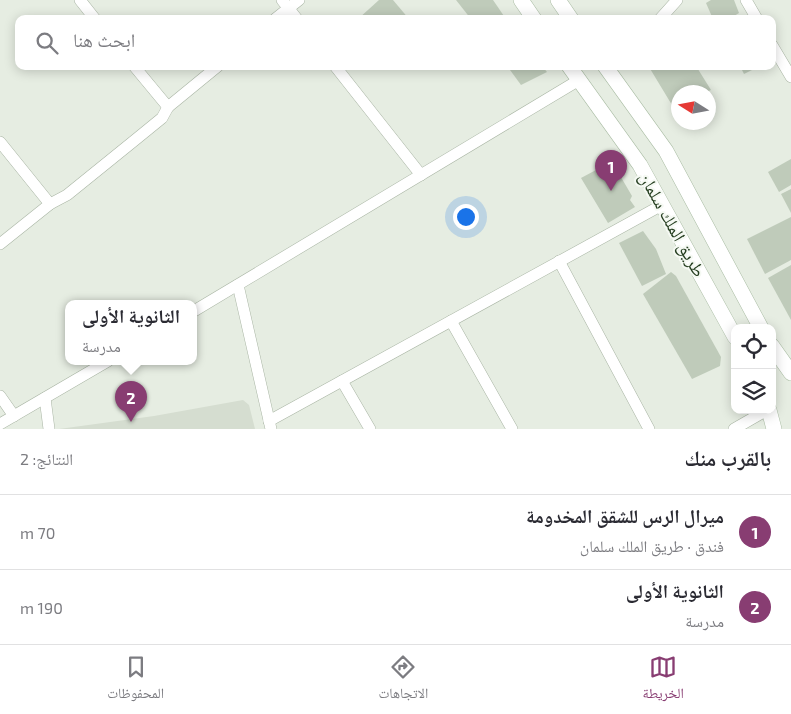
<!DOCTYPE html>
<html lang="ar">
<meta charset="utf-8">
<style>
:root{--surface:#fff;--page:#f7f7f7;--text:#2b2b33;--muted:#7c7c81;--line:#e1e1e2;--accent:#883d72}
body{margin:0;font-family:"Exo 2","Noto Naskh Arabic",sans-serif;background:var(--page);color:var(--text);direction:rtl}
.controls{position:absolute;right:15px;bottom:15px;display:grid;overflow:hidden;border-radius:10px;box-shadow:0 2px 12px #0003}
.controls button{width:45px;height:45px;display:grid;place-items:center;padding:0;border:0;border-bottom:1px solid var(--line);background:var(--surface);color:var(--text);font:25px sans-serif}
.compass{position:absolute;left:671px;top:85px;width:45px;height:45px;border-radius:50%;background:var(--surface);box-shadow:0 2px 12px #0003;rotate:281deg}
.you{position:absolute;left:465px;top:216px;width:18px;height:18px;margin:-12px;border:4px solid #fff;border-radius:50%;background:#1a73e8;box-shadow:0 0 0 8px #1a73e833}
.badge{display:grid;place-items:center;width:32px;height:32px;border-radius:50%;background:var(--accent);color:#fff;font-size:16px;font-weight:700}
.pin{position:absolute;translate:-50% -41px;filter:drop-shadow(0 1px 2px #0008)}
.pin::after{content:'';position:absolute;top:26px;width:18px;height:15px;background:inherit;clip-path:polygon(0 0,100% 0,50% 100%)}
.popup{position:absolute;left:65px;top:300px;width:132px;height:65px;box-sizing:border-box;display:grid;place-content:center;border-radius:10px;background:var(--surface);filter:drop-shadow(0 1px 4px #0005);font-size:16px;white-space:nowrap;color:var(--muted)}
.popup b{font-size:19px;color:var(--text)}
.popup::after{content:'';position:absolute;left:50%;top:100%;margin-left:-10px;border:10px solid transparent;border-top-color:var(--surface)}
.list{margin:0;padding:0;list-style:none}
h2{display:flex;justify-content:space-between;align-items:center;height:65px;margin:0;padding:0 20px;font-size:21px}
h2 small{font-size:16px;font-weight:400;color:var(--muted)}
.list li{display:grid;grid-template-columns:32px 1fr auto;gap:15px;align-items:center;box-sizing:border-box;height:75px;padding:0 20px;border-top:1px solid var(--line)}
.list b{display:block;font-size:19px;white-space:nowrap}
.list p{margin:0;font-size:16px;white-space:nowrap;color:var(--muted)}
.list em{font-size:16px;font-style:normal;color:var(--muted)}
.icon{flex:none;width:28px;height:28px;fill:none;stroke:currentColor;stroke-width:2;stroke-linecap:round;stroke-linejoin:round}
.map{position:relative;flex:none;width:791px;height:429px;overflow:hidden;direction:ltr}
.search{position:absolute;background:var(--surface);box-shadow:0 2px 12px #0003;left:15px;right:15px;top:15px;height:55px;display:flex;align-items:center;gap:12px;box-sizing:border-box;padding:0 18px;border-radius:10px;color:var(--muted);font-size:19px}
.sheet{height:215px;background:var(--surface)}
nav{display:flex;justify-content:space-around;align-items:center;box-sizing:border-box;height:70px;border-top:1px solid var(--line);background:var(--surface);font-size:14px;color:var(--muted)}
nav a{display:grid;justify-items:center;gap:2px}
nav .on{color:var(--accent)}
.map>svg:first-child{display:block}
</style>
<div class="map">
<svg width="791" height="429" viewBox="0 0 791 429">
<rect width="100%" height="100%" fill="#e6ede2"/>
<polygon fill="#d5ddd0" points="243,400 249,405 255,429 59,429 154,416"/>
<g fill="#bfcbba">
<polygon points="379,0 393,0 409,19 358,19"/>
<polygon points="456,0 493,0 506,19 471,19"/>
<polygon points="711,0 734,0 739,13 729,19 713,19 706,3"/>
<polygon points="507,66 542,66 547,72 521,85"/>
<polygon points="650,66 696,66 711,90 706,92 678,92 678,108 675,110 649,67"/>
<polygon points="740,66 760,66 744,74"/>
<polygon points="791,159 791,185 779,192 768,172"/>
<polygon points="611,162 614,170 618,172 632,196 630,200 635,207 608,223 581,178"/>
<polygon points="791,189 791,213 781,194"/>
<polygon points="791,217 791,260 765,274 747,239"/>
<polygon points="643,231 656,249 666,274 642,286 619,243"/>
<polygon points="791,265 791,320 768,278"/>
<polygon points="671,272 676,276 721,357 720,366 692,379 643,294"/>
</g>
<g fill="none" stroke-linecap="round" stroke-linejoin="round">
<defs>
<g id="street">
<polyline points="80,0 95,19"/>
<polyline points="282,0 297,19"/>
<polyline points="746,0 757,19"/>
<polyline points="275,19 299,0"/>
<polyline points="660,19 677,0"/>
<polyline points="772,45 791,77"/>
<polyline points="134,66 168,107 218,66"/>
<polyline points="335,66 421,175"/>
<polyline points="0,142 50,204 0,244"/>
<polyline points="50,204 67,195 135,140 162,118 168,107"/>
<polyline points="559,261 649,429"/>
<polyline points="238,285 271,429"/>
<polyline points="194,311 579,80"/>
<polyline points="451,321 512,429"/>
<polyline points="342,381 370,429"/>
<polyline points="0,396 14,416"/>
<polyline points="45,398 49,429"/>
<polyline points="269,421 662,205"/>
<polyline points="0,424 108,361"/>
<polyline points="734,429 767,410"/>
</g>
<g id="secondary">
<polyline points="521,0 534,19"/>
<polyline points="558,0 571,19"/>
<polyline points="569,66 640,165 735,337"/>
<polyline points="605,66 666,151 761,328"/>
<polyline points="772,346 791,373"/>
<polyline points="769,410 774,429"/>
</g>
</defs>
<use href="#street" stroke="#a9b5a4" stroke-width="12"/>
<use href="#secondary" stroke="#a9bca3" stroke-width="16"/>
<use href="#street" stroke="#fff" stroke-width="11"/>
<use href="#secondary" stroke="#fff" stroke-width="15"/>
</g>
<g text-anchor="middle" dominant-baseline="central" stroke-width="4" stroke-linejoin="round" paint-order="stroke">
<g font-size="18" fill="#263f21" stroke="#f5f9f3">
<text transform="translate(673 224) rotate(61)">طريق الملك سلمان</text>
</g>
</g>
</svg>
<div class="controls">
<button><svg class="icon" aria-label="locate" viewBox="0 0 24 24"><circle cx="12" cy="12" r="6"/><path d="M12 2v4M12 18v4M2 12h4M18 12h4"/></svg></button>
<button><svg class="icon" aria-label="layers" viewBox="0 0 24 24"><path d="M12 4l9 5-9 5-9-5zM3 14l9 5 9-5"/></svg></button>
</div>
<svg class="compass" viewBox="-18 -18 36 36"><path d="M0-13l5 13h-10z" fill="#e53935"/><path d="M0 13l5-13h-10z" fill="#7c7c81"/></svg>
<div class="you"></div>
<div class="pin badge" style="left:611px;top:191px">1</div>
<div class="pin badge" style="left:131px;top:422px">2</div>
<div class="popup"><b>الثانوية الأولى</b>مدرسة</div>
<div class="search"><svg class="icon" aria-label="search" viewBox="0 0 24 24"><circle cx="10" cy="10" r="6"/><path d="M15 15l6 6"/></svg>ابحث هنا</div>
</div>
<section class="sheet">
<h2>بالقرب منك<small>النتائج: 2</small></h2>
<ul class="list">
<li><span class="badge">1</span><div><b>ميرال الرس للشقق المخدومة</b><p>فندق · طريق الملك سلمان</p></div><em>70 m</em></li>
<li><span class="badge">2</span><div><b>الثانوية الأولى</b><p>مدرسة</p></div><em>190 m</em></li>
</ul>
</section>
<nav>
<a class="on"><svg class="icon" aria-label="map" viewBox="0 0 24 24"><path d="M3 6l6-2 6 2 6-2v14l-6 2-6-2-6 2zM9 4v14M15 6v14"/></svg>الخريطة</a>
<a><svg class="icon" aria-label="directions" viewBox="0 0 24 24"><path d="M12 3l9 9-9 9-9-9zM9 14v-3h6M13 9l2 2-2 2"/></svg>الاتجاهات</a>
<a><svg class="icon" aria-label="saved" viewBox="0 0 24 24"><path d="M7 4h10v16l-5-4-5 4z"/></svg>المحفوظات</a>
</nav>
